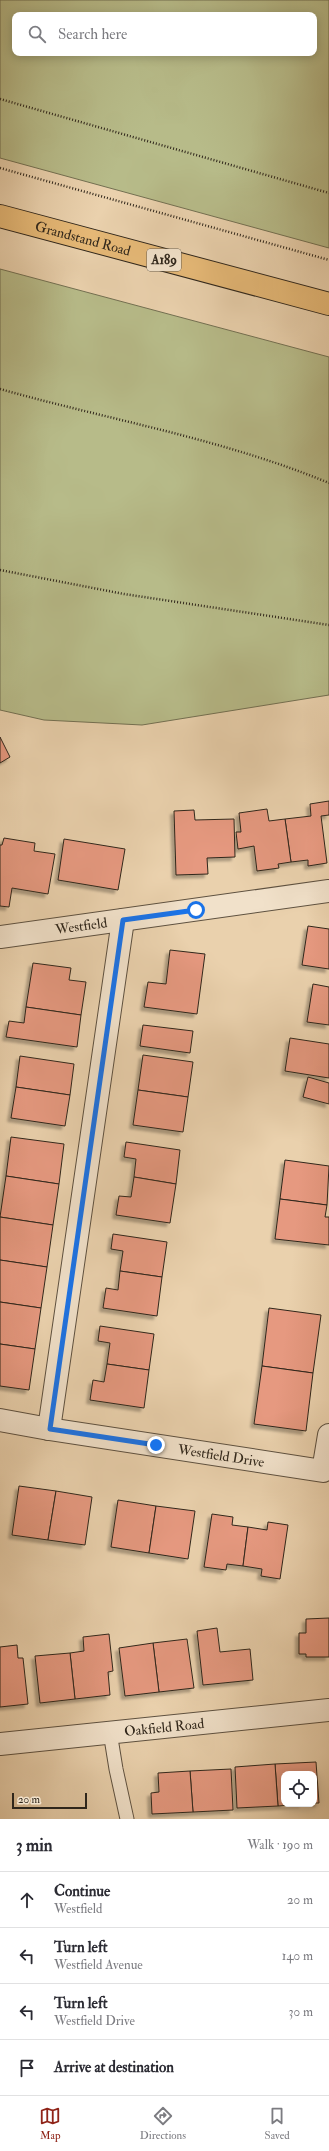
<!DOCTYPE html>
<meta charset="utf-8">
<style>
:root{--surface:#fff;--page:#f2f2f3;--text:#2b2b33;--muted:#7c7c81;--line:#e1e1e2;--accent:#8f2418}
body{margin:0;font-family:"IM FELL Double Pica",serif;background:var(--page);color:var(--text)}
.controls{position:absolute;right:12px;bottom:12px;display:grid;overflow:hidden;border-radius:8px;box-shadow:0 2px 10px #0003}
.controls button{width:36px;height:36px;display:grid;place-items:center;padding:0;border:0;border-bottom:1px solid var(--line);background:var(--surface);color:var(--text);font:20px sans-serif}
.scale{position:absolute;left:12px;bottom:10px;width:75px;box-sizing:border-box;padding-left:4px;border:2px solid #2f261b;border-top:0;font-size:11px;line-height:14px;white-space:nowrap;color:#2f261b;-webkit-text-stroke:3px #f1e1ca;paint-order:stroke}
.stop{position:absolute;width:12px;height:12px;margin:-9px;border:3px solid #1a73e8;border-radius:50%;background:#fff}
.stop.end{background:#1a73e8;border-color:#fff;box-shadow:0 1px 4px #0008}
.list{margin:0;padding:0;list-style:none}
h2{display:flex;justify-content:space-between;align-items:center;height:52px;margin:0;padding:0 16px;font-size:17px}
h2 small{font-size:13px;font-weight:400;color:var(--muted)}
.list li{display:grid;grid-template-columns:26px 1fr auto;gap:12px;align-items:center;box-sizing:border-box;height:56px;padding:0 16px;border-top:1px solid var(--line)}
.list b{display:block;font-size:15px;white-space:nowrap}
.list p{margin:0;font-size:13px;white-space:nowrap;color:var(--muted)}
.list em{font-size:13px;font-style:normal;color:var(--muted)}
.icon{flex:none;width:22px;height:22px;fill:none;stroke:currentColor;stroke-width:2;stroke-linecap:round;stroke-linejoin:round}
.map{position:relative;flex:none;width:329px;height:1819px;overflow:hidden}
.search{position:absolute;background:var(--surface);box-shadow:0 2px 10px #0003;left:12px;right:12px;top:12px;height:44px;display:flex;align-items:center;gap:10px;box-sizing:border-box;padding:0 14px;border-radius:8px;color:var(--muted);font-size:15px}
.sheet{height:276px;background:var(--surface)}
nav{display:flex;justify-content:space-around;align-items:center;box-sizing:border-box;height:56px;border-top:1px solid var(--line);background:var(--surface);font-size:11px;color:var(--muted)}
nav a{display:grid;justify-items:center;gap:2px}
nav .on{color:var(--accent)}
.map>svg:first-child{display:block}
</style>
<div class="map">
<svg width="329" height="1819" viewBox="0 0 329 1819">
<defs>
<filter id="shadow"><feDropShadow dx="-3.5" dy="3.5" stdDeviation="1" flood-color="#0004"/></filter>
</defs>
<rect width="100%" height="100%" fill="#ead1ad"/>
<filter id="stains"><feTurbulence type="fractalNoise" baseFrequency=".005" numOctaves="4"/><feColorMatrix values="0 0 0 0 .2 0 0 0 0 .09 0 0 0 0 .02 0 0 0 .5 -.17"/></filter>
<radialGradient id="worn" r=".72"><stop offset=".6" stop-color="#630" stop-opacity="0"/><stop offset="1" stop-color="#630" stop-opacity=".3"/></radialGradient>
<g fill="#b7bb89" stroke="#737052" fill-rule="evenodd">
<path d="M 0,0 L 329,0 L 329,248 L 0,158 ZM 15,15 L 314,15 L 314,53 L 15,53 Z"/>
<polygon points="0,269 329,357 329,695 142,725 44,720 0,710"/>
</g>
<g fill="#e69980" stroke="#2f261b" filter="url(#shadow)">
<polygon points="0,737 10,757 0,763"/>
<polygon points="329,801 329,815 321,816 327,863 308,866 308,860 291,862 285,819 311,816 310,804"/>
<polygon points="267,809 269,821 285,819 291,862 278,864 279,868 257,871 254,846 238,849 236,832 241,832 239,813"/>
<polygon points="194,810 195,820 234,819 235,857 207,858 208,874 176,875 174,811"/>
<polygon points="4,838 35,843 34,851 55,854 48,894 12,888 9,907 0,906 0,845 2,845"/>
<polygon points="64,839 125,849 118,890 58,880"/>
<polygon points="308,926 329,929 329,969 302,965"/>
<polygon points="170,950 205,954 197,1014 144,1007 148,982 166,984"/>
<polygon points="33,963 71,968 69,980 86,982 81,1015 26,1007"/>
<polygon points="313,984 329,987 329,1025 307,1022"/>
<polygon points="26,1007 81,1015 77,1047 6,1037 9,1021 24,1023"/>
<polygon points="143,1025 193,1031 190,1053 140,1046"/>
<polygon points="290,1038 329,1044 329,1078 285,1071"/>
<polygon points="143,1055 193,1062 188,1097 138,1090"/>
<polygon points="20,1056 74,1064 70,1095 16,1087"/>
<polygon points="308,1077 329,1083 329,1104 303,1097"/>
<polygon points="16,1087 70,1095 65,1126 11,1118"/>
<polygon points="138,1090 188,1097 183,1132 133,1125"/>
<polygon points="11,1137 64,1144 59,1184 6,1176"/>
<polygon points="126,1142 180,1150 176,1184 134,1177 136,1159 124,1157"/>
<polygon points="285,1160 329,1166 327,1205 280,1199"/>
<polygon points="6,1176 59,1184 53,1225 0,1217"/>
<polygon points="134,1177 176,1184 170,1223 116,1215 119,1196 131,1197"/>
<polygon points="280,1199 327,1205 325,1217 329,1217 329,1245 275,1239"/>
<polygon points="0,1217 53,1225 47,1267 0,1260"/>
<polygon points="113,1234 167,1242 162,1277 120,1271 123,1251 111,1249"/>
<polygon points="0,1260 47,1267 41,1308 0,1302"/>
<polygon points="120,1271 162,1277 157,1316 103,1308 106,1288 118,1290"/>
<polygon points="0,1302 41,1308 35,1349 0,1344"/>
<polygon points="269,1308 321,1315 313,1373 262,1366"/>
<polygon points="100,1326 154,1334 149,1370 107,1364 110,1343 98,1341"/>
<polygon points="0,1344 35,1349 29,1390 0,1386"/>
<polygon points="107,1364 149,1370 144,1408 90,1400 93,1380 104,1382"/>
<polygon points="262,1366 313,1373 306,1431 254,1424"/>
<polygon points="19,1486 56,1491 48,1540 12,1535"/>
<polygon points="56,1491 92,1497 85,1545 48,1540"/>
<polygon points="118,1500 156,1506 149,1553 111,1547"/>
<polygon points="156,1506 195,1511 188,1559 149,1553"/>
<polygon points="212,1514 233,1517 232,1525 248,1527 243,1566 227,1564 226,1570 204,1567"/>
<polygon points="268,1522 288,1525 280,1579 261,1576 262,1569 243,1566 248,1527 267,1530"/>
<polygon points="329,1618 329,1657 306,1657 306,1654 299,1654 299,1633 306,1633 306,1619"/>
<polygon points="217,1628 220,1652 250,1649 253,1680 203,1685 197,1631"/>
<polygon points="109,1634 113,1671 108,1672 110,1695 75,1699 70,1653 84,1651 83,1637"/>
<polygon points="187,1639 194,1688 159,1692 153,1643"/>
<polygon points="153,1643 159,1692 125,1696 119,1648"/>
<polygon points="17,1645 18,1658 23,1658 28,1704 0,1707 0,1647"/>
<polygon points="70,1653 75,1699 40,1703 35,1656"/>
<polygon points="316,1762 319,1803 314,1803 314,1774 284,1774 284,1804 303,1804 278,1806 275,1764"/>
<polygon points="275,1764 278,1806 237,1808 235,1767"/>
<polygon points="231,1769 233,1810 193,1812 190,1771"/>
<polygon points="190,1771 193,1812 152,1814 151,1793 159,1792 158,1773"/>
</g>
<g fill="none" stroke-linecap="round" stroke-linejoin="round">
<defs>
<polyline id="service" points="110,1732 116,1769 127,1819"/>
<g id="minor">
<path id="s1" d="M 0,937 L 329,891"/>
<path id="s2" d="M 0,1420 L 49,1429 L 323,1471 L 329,1435"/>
<polyline points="49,1429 123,920"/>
<path id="s3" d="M 0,1744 L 329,1710"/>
</g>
<g id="primary">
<path id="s4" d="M 0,216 L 329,304"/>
</g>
</defs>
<use href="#service" stroke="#5e5140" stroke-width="15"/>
<use href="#minor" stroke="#5e5140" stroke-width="24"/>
<use href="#primary" stroke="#2f261b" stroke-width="24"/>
<g stroke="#2f261b" stroke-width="2.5" stroke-dasharray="1 2" stroke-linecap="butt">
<polyline points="0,99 329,193"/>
<polyline points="0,168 329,260"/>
<path d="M 0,389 C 110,420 223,439 329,483"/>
<polyline points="0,570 124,594 329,625"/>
</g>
<use href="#service" stroke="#f1e1ca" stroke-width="13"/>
<use href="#minor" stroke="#f1e1ca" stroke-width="22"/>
<use href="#primary" stroke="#e5b876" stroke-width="22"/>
</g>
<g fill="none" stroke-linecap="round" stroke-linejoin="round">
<polyline stroke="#1a73e8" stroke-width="5" points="156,1445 50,1429 123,920 196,910"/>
</g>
<g text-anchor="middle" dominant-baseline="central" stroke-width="3.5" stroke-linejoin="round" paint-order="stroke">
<rect fill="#f1e1ca" stroke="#695e50" stroke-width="1" x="147" y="249" width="34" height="22" rx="3"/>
<g font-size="13" font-weight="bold" fill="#2f261b">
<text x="164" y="260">A189</text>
</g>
<g font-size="14" fill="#2f261b" stroke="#f1e1ca">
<text stroke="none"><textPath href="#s4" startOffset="86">Grandstand Road</textPath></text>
<text stroke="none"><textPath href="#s1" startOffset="82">Westfield</textPath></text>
<text stroke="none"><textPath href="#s2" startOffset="224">Westfield Drive</textPath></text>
<text stroke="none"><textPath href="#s3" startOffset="165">Oakfield Road</textPath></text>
</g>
</g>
<rect width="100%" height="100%" filter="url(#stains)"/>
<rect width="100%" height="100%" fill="url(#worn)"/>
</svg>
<div class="controls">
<button><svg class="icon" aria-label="locate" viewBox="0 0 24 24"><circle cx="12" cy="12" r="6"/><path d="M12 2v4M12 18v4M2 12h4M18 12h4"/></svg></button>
</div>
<div class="scale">20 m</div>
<div class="stop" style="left:196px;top:910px"></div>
<div class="stop end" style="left:156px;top:1445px"></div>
<div class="search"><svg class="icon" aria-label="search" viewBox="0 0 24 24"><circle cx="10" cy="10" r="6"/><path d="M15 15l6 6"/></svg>Search here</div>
</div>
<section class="sheet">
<h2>3 min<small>Walk · 190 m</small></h2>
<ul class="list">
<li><svg class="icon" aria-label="ahead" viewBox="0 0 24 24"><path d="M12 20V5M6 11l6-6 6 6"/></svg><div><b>Continue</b><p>Westfield</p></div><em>20 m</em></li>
<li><svg class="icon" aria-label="left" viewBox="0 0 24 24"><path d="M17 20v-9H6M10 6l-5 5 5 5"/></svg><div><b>Turn left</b><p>Westfield Avenue</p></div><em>140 m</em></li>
<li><svg class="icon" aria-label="left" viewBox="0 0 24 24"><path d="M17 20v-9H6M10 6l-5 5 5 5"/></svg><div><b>Turn left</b><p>Westfield Drive</p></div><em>30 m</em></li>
<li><svg class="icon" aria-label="arrive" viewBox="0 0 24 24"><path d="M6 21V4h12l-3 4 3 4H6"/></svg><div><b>Arrive at destination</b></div></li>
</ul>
</section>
<nav>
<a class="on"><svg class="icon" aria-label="map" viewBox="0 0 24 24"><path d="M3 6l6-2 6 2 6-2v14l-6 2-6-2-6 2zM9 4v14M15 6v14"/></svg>Map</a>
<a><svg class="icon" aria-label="directions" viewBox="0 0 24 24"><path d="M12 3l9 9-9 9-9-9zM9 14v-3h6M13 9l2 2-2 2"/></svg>Directions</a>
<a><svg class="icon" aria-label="saved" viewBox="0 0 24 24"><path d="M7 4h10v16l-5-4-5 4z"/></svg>Saved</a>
</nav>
